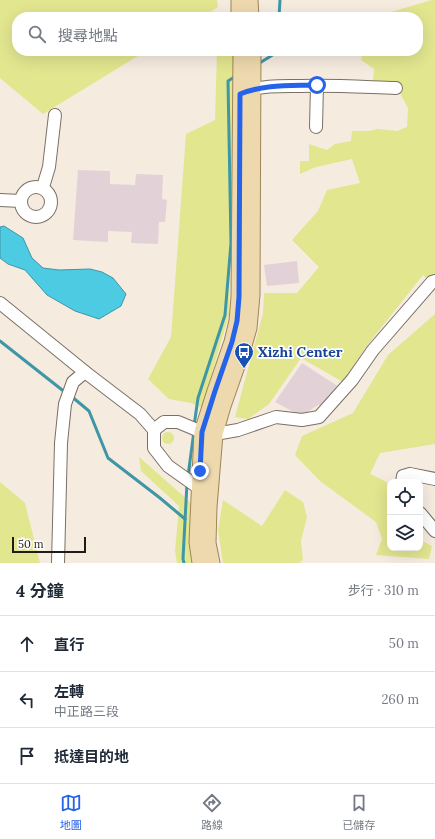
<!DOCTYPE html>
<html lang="zh-TW">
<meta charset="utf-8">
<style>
:root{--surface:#fff;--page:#f6f6f7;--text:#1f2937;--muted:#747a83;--line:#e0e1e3;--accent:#2563eb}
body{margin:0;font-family:Lora,"Noto Sans TC",serif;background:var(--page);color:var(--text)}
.controls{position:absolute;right:12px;bottom:12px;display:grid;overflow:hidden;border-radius:8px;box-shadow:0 4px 16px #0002}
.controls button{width:36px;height:36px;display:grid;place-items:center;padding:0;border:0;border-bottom:1px solid var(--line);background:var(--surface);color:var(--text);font:20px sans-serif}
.scale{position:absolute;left:12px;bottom:10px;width:74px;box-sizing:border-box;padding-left:4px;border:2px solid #1f1b17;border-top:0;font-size:11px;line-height:14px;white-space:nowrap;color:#1f1b17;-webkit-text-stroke:3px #fff;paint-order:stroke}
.stop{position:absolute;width:12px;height:12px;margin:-9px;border:3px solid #2563eb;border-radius:50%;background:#fff}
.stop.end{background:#2563eb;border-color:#fff;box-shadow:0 1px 4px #0008}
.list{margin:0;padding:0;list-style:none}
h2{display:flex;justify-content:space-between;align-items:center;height:52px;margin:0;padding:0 16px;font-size:17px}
h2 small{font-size:13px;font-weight:400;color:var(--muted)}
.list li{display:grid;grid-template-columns:26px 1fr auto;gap:12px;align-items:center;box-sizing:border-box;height:56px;padding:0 16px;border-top:1px solid var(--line)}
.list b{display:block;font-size:15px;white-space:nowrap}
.list p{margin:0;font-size:13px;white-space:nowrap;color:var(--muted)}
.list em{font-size:13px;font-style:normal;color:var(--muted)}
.icon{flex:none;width:22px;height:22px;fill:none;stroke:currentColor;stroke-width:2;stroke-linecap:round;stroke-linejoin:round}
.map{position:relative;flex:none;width:435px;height:563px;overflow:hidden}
.search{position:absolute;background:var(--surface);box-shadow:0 4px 16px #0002;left:12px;right:12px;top:12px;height:44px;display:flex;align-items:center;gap:10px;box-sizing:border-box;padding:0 14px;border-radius:16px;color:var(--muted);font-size:15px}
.sheet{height:220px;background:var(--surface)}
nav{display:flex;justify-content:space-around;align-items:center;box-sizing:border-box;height:56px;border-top:1px solid var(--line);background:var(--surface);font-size:11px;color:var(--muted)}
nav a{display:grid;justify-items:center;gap:2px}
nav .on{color:var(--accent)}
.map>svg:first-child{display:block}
</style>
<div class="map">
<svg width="435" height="563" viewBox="0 0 435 563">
<rect width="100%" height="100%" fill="#f6ebdf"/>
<g fill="#e2e68f">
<polygon points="0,0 217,0 218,7 202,17 17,17 17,51 146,51 43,114 0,78"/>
<polygon points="432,0 435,0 435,287 423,275 365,348 343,382 301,358 269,404 248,419 235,417 263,313 264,293 297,293 319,267 292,240 318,211 327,190 360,183 352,159 316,167 300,174 300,161 309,161 309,144 327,150 335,144 351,141 352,131 369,131 377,129 397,131 407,127 408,108 396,86 373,81 374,69 361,60 363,51 418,51 418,17 377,16"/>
<polygon points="217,51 235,51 229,314 202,408 191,403 169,399 148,379 171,337 186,134 215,120"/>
<polygon points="435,314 435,444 380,453 370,474 383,480 390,485 390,548 420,548 420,540 432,546 429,559 376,555 382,539 376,522 320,481 295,455 302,436 353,413 388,355"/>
<circle cx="168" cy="438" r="6"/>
<polygon points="139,457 189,501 193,511 195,563 177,563 175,551 179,506 141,471"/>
<polygon points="0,482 25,503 40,563 0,563"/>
<polygon points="285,490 303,502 307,517 301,541 303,560 299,563 223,563 218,530 223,500 262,526"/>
</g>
<polygon fill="#4ccbe3" stroke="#3e96a6" points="4,226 23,238 32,258 43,268 59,270 90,269 102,272 113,278 126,294 121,306 99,319 75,311 47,295 25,270 8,264 0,258 0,227"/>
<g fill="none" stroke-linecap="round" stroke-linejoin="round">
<g stroke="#3e96a6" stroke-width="3">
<polyline points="279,17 280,0"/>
<polyline points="258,64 279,51"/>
<polyline points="0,341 66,393"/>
<polyline points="71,396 89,411 108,458 160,498 185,519"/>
<polyline points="194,426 198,398 225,315 231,243 228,81 236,76"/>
<polyline points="188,476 194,431"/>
<polyline points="184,563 183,559 187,483"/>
</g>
</g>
<g fill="#e2d2d8">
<polygon points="78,170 110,171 110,184 135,185 136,174 163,175 162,199 167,200 165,222 159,222 158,244 131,243 132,232 108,231 108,242 73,240"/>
<polygon points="297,261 299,283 267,286 264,265"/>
<polygon points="302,363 339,387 323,407 318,405 301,416 275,402"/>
</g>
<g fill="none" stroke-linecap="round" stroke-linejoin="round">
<defs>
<g id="minor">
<path d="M 245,92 C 262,85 282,86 300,86 C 332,85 364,87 396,88"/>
<polyline points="316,127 317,85"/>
<circle cx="36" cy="202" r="15"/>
<polyline points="43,187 49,167 55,115"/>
<polyline points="0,200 21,201"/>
<polyline points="0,303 85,372 140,414 154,430 154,448 168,466 199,488 206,490"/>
<polyline points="154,430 164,422 178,422 202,432 215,434 238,430 276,417 302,420 319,417 352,380 373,350 432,282 435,281"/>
<polyline points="402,482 403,476 410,474 435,479"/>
<polyline points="420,513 435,531"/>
<polyline points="58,563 61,443 65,404 73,382 85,372"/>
</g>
<g id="major">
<polyline points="239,0 239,17"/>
<polyline points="250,0 251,17"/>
<polyline points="200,563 197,542 202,432 215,391 232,342 237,321 239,297 241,51"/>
<polyline points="212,563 208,543 209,507 215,434 223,406 243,349 249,328 252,295 253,51"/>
</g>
</defs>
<use href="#minor" stroke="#797065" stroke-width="14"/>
<use href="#major" stroke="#9e8656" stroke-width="17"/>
<use href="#minor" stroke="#fff" stroke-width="12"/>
<use href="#major" stroke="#eed9ae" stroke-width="15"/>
</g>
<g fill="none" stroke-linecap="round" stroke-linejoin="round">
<path stroke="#2563eb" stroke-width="5" d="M 200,471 L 202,432 L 215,391 L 232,342 L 237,321 L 239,297 L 240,94 C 265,84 291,86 317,85"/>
</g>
<defs>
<symbol id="bus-pin" viewBox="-11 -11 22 30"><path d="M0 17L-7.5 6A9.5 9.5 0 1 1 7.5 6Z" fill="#1a4fb4" stroke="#fff"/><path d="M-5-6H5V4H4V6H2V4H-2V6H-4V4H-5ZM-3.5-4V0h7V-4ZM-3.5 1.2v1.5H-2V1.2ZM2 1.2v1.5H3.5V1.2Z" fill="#fff"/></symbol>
</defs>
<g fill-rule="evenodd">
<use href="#bus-pin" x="233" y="341" width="22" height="30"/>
</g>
<g text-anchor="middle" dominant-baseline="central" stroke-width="3.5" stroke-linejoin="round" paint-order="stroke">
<g font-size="14" font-weight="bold" fill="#164399" stroke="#fff" text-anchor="start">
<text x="258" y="352">Xizhi Center</text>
</g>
</g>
</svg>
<div class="controls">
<button><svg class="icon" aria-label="locate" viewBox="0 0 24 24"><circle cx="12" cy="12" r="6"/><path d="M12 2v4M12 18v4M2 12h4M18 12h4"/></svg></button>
<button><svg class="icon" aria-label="layers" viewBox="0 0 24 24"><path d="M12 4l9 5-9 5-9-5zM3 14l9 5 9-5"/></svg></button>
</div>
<div class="scale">50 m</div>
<div class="stop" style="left:317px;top:85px"></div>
<div class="stop end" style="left:200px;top:471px"></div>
<div class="search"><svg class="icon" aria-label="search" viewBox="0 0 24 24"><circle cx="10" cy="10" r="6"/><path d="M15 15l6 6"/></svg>搜尋地點</div>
</div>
<section class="sheet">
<h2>4 分鐘<small>步行 · 310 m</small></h2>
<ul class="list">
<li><svg class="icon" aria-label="ahead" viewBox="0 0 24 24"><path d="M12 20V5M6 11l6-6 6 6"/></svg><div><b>直行</b></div><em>50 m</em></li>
<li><svg class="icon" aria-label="left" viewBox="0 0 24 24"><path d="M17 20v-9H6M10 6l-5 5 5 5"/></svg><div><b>左轉</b><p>中正路三段</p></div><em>260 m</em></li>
<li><svg class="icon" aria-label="arrive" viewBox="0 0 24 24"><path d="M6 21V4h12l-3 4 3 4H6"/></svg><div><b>抵達目的地</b></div></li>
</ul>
</section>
<nav>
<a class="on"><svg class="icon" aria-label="map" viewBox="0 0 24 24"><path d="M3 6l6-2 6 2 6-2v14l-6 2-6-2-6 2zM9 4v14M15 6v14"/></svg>地圖</a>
<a><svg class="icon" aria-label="directions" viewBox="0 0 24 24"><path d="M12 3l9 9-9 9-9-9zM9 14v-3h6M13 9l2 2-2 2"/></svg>路線</a>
<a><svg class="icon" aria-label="saved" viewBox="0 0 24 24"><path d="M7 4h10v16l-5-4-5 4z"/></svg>已儲存</a>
</nav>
